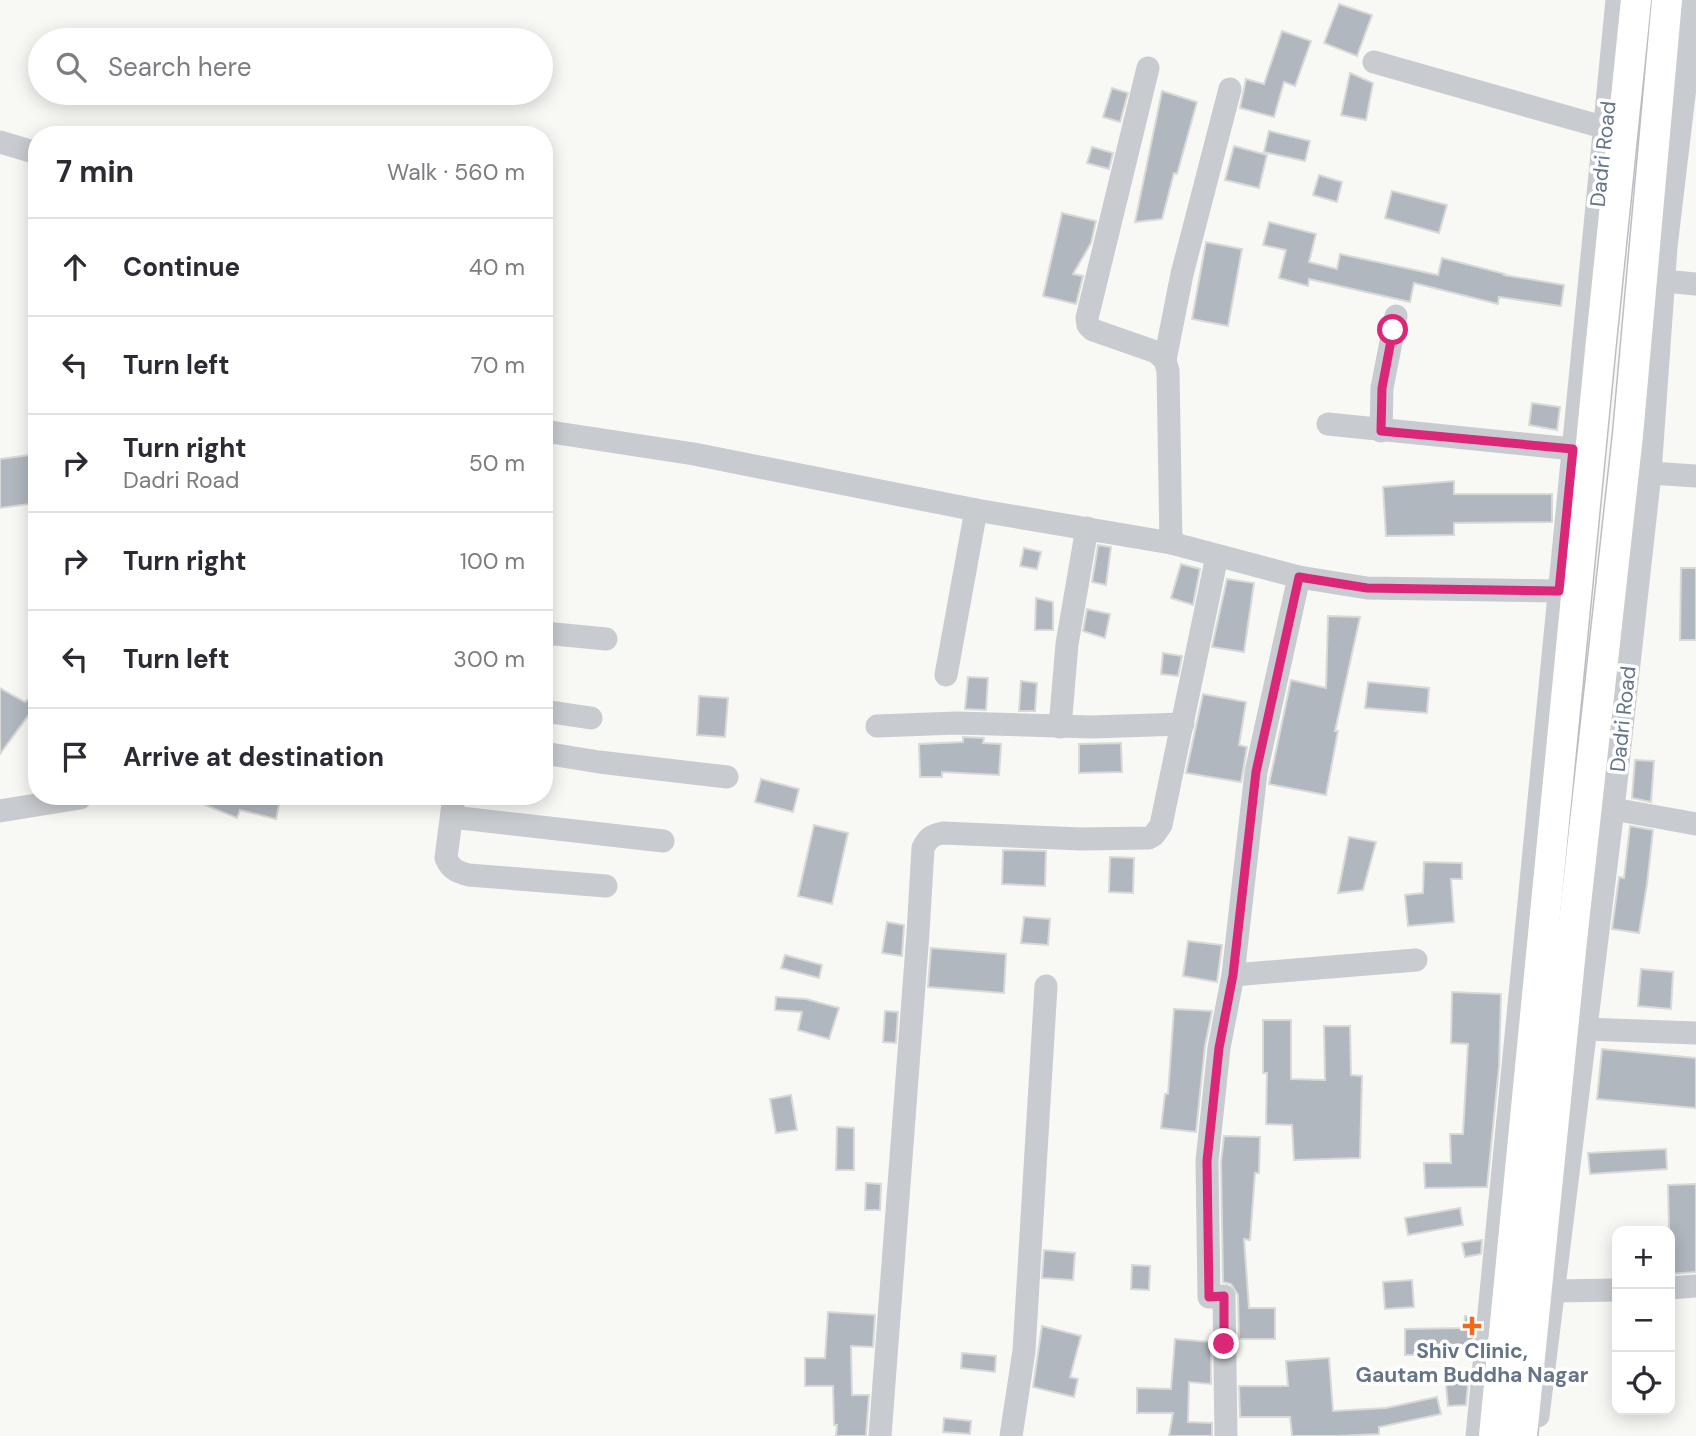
<!DOCTYPE html>
<meta charset="utf-8">
<style>
:root{--surface:#fff;--page:#f7f7f7;--text:#2b2b33;--muted:#7c7c81;--line:#e1e1e2}
body{margin:0;font-family:"DM Sans",sans-serif;background:var(--page);color:var(--text)}
.controls{position:absolute;right:21px;bottom:21px;display:grid;overflow:hidden;border-radius:14px;box-shadow:0 4px 18px #0003}
.controls button{width:63px;height:63px;display:grid;place-items:center;padding:0;border:0;border-bottom:2px solid var(--line);background:var(--surface);color:var(--text);font:35px sans-serif}
.stop{position:absolute;width:21px;height:21px;margin:-16px;border:5px solid #db2777;border-radius:50%;background:#fff}
.stop.end{background:#db2777;border-color:#fff;box-shadow:0 2px 7px #0008}
.list{margin:0;padding:0;list-style:none}
h2{display:flex;justify-content:space-between;align-items:center;height:91px;margin:0;padding:0 28px;font-size:30px}
h2 small{font-size:23px;font-weight:400;color:var(--muted)}
.list li{display:grid;grid-template-columns:46px 1fr auto;gap:21px;align-items:center;box-sizing:border-box;height:98px;padding:0 28px;border-top:2px solid var(--line)}
.list b{display:block;font-size:26px;white-space:nowrap}
.list p{margin:0;font-size:23px;white-space:nowrap;color:var(--muted)}
.list em{font-size:23px;font-style:normal;color:var(--muted)}
.icon{flex:none;width:38px;height:38px;fill:none;stroke:currentColor;stroke-width:2;stroke-linecap:round;stroke-linejoin:round}
.map{position:relative;flex:none;width:1696px;height:1436px;overflow:hidden}
.search{position:absolute;background:var(--surface);box-shadow:0 4px 18px #0003;left:28px;top:28px;width:525px;height:77px;display:flex;align-items:center;gap:18px;box-sizing:border-box;padding:0 24px;border-radius:38px;color:var(--muted);font-size:26px}
.panel{position:absolute;background:var(--surface);box-shadow:0 4px 18px #0003;left:28px;top:126px;width:525px;height:679px;border-radius:28px}
.map>svg:first-child{display:block}
</style>
<div class="map">
<svg width="1696" height="1436" viewBox="0 0 1696 1436">
<rect width="100%" height="100%" fill="#f8f8f5"/>
<g fill="#b0b7bf" stroke="#d9dad7" stroke-width="2">
<polygon points="1339,4 1372,15 1357,56 1324,43"/>
<polygon points="1282,31 1311,41 1295,86 1284,82 1274,117 1240,108 1246,79 1264,84"/>
<polygon points="1350,73 1373,83 1366,120 1341,115"/>
<polygon points="1112,88 1128,93 1120,122 1103,117"/>
<polygon points="1162,91 1197,102 1177,174 1174,173 1162,219 1135,222"/>
<polygon points="1269,131 1310,141 1305,161 1264,152"/>
<polygon points="1234,146 1267,155 1259,188 1225,180"/>
<polygon points="1092,147 1113,153 1109,169 1087,163"/>
<polygon points="1319,175 1342,182 1337,202 1313,195"/>
<polygon points="1392,191 1447,205 1439,233 1385,218"/>
<polygon points="1062,213 1096,221 1091,243 1073,274 1083,276 1076,304 1043,296"/>
<polygon points="1269,222 1316,234 1309,262 1337,269 1340,254 1438,275 1442,258 1505,274 1504,275 1564,285 1561,306 1499,297 1498,304 1414,283 1410,302 1309,279 1308,286 1279,278 1286,250 1263,245"/>
<polygon points="1206,242 1242,249 1228,326 1192,319"/>
<polygon points="1532,403 1560,407 1557,430 1529,425"/>
<polygon points="37,454 37,503 0,508 0,459"/>
<polygon points="1454,481 1454,494 1552,494 1552,522 1454,523 1454,535 1386,536 1383,487"/>
<polygon points="1098,545 1111,547 1106,585 1092,582"/>
<polygon points="1024,548 1041,552 1037,569 1020,566"/>
<polygon points="1181,564 1200,569 1193,605 1171,598"/>
<polygon points="1681,568 1696,568 1696,640 1680,640"/>
<polygon points="1227,579 1254,583 1244,652 1212,647"/>
<polygon points="1036,598 1053,602 1053,630 1035,630"/>
<polygon points="1087,609 1110,614 1105,638 1083,631"/>
<polygon points="1328,616 1360,617 1335,731 1338,731 1326,795 1269,784 1291,680 1326,688"/>
<polygon points="1163,653 1182,656 1178,676 1161,674"/>
<polygon points="968,677 988,678 986,710 965,709"/>
<polygon points="1021,681 1037,683 1035,711 1019,711"/>
<polygon points="1368,682 1429,688 1427,713 1365,708"/>
<polygon points="0,688 25,702 37,692 37,724 28,716 0,754"/>
<polygon points="1203,694 1246,702 1239,745 1247,747 1241,782 1186,773"/>
<polygon points="699,696 728,698 725,737 697,735"/>
<polygon points="963,737 984,738 983,743 1001,744 999,775 942,772 942,777 920,777 919,744 963,742"/>
<polygon points="1121,743 1122,772 1079,773 1079,744"/>
<polygon points="1635,760 1654,761 1651,802 1632,798"/>
<polygon points="761,779 799,789 793,812 755,802"/>
<polygon points="206,796 281,796 276,819 240,810 237,818 186,797"/>
<polygon points="814,825 848,833 832,904 798,896"/>
<polygon points="1630,826 1653,830 1647,884 1639,933 1612,929 1619,877 1624,878"/>
<polygon points="1349,837 1376,842 1363,890 1338,893"/>
<polygon points="1003,850 1046,851 1045,886 1002,884"/>
<polygon points="1110,857 1134,858 1133,893 1109,892"/>
<polygon points="1424,862 1462,863 1462,879 1451,879 1454,922 1408,926 1405,895 1423,893"/>
<polygon points="1024,917 1050,919 1048,945 1021,943"/>
<polygon points="887,922 904,925 902,956 882,953"/>
<polygon points="1188,941 1222,945 1217,982 1183,976"/>
<polygon points="931,948 1006,954 1004,993 928,987"/>
<polygon points="785,955 822,965 819,978 781,968"/>
<polygon points="1641,969 1673,972 1671,1009 1638,1006"/>
<polygon points="1452,992 1501,994 1499,1066 1487,1187 1425,1188 1424,1163 1451,1163 1450,1134 1463,1134 1468,1044 1451,1043"/>
<polygon points="776,997 806,999 839,1008 829,1039 798,1030 802,1012 775,1010"/>
<polygon points="1174,1009 1212,1011 1205,1046 1196,1132 1161,1128 1165,1094 1168,1094"/>
<polygon points="885,1011 898,1012 896,1043 883,1042"/>
<polygon points="1263,1020 1291,1020 1291,1079 1325,1080 1324,1026 1350,1026 1351,1075 1362,1076 1360,1158 1294,1160 1292,1125 1266,1124 1267,1073 1263,1073"/>
<polygon points="1602,1049 1696,1058 1696,1108 1597,1099"/>
<polygon points="791,1095 797,1130 776,1133 770,1099"/>
<polygon points="837,1127 854,1128 854,1170 836,1170"/>
<polygon points="1224,1136 1260,1137 1259,1173 1255,1173 1250,1240 1244,1239 1249,1308 1275,1308 1275,1339 1239,1339 1238,1295 1231,1284 1223,1282 1221,1162"/>
<polygon points="1666,1149 1667,1169 1590,1174 1588,1153"/>
<polygon points="866,1183 881,1184 880,1210 865,1210"/>
<polygon points="1696,1184 1696,1272 1670,1274 1668,1185"/>
<polygon points="1460,1208 1463,1225 1408,1235 1405,1218"/>
<polygon points="1482,1240 1481,1254 1465,1257 1462,1243"/>
<polygon points="1044,1250 1075,1253 1073,1280 1042,1278"/>
<polygon points="1132,1265 1150,1266 1149,1290 1131,1289"/>
<polygon points="1412,1280 1414,1307 1385,1309 1383,1282"/>
<polygon points="828,1312 875,1315 873,1347 851,1346 852,1395 869,1395 866,1436 836,1436 837,1425 834,1425 833,1386 805,1386 805,1358 825,1358"/>
<polygon points="1465,1316 1475,1317 1472,1345 1443,1345 1443,1355 1405,1355 1405,1329 1464,1328"/>
<polygon points="1042,1326 1081,1336 1070,1377 1078,1379 1074,1397 1033,1387"/>
<polygon points="1175,1339 1211,1342 1211,1384 1189,1382 1188,1422 1212,1423 1212,1436 1169,1436 1173,1413 1137,1413 1137,1388 1171,1389"/>
<polygon points="962,1353 996,1356 995,1372 961,1368"/>
<polygon points="1329,1358 1333,1411 1386,1408 1437,1397 1441,1414 1379,1427 1379,1434 1337,1436 1292,1436 1290,1417 1240,1417 1239,1386 1288,1386 1286,1361"/>
<polygon points="1469,1373 1466,1405 1448,1406 1445,1375"/>
<polygon points="944,1418 971,1421 970,1434 943,1432"/>
</g>
<g fill="none" stroke-linecap="round" stroke-linejoin="round">
<defs>
<g id="major">
<polyline points="1494,1436 1600,351 1636,0"/>
<polyline points="1522,1436 1572,940 1628,435 1667,0"/>
</g>
</defs>
<use href="#major" stroke="#bbbec3" stroke-width="33"/>
<g stroke="#c8cbcf" stroke-width="23">
<polyline points="1374,62 1606,128"/>
<polyline points="1148,68 1087,318 1088,325 1093,330 1156,352 1165,360 1168,371 1171,543"/>
<polyline points="0,142 37,153"/>
<polyline points="1664,281 1696,284"/>
<polyline points="1165,360 1182,274 1230,89"/>
<polyline points="1328,424 1573,449"/>
<polyline points="544,431 694,454 976,510 1171,543 1299,577 1367,588 1559,591"/>
<polyline points="1381,431 1382,388 1396,316"/>
<polyline points="1650,473 1696,476"/>
<polyline points="544,633 606,639"/>
<polyline points="946,675 976,510"/>
<polyline points="544,711 591,718"/>
<polyline points="877,726 957,723 1092,727 1183,724"/>
<polyline points="1060,727 1067,644 1087,528"/>
<polyline points="544,753 599,762 727,777"/>
<path d="M 454,796 L 446,858 C 451,870 458,872 469,875 L 606,886"/>
<polyline points="1613,809 1696,824"/>
<polyline points="0,811 80,798"/>
<polyline points="452,817 663,841"/>
<polyline points="1233,975 1416,960"/>
<polyline points="1584,1029 1696,1033"/>
<polyline points="1670,1288 1696,1286"/>
<polyline points="1555,1291 1617,1290"/>
<polyline points="1538,1416 1613,809 1650,473 1666,247 1688,62 1693,0"/>
<path d="M 880,1436 L 918,933 L 923,848 C 928,838 932,835 943,833 L 1081,839 L 1149,838 L 1154,835 L 1161,825 L 1217,556"/>
<polyline points="1011,1436 1024,1351 1046,986"/>
<polyline points="1226,1436 1224,1296 1209,1297 1207,1161 1219,1048 1233,975 1256,772 1299,577"/>
<polyline points="1477,1436 1617,0"/>
</g>
<use href="#major" stroke="#fff" stroke-width="30"/>
</g>
<g fill="none" stroke-linecap="round" stroke-linejoin="round">
<polyline stroke="#db2777" stroke-width="9" points="1224,1344 1224,1296 1209,1297 1207,1161 1219,1048 1233,975 1256,772 1299,577 1367,588 1559,591 1573,449 1381,431 1382,388 1393,330"/>
</g>
<path fill="#f3691a" stroke="#fff" stroke-width="2.5" d="M1468.5 1315.5h7v7h7v7h-7v7h-7v-7h-7v-7h7z"/>
<g text-anchor="middle" dominant-baseline="central" stroke-width="7" stroke-linejoin="round" paint-order="stroke">
<g font-size="21" fill="#647489" stroke="#fff">
<text transform="translate(1603 154) rotate(-84)">Dadri Road</text>
<text transform="translate(1623 719) rotate(-84)">Dadri Road</text>
</g>
<g font-size="21" font-weight="bold" fill="#647489" stroke="#fff">
<text x="1472" y="1351">Shiv Clinic,<tspan x="1472" dy="24">Gautam Buddha Nagar</tspan></text>
</g>
</g>
</svg>
<div class="controls">
<button>+</button>
<button>−</button>
<button><svg class="icon" aria-label="locate" viewBox="0 0 24 24"><circle cx="12" cy="12" r="6"/><path d="M12 2v4M12 18v4M2 12h4M18 12h4"/></svg></button>
</div>
<div class="stop" style="left:1393px;top:330px"></div>
<div class="stop end" style="left:1224px;top:1344px"></div>
<div class="search"><svg class="icon" aria-label="search" viewBox="0 0 24 24"><circle cx="10" cy="10" r="6"/><path d="M15 15l6 6"/></svg>Search here</div>
<section class="panel">
<h2>7 min<small>Walk · 560 m</small></h2>
<ul class="list">
<li><svg class="icon" aria-label="ahead" viewBox="0 0 24 24"><path d="M12 20V5M6 11l6-6 6 6"/></svg><div><b>Continue</b></div><em>40 m</em></li>
<li><svg class="icon" aria-label="left" viewBox="0 0 24 24"><path d="M17 20v-9H6M10 6l-5 5 5 5"/></svg><div><b>Turn left</b></div><em>70 m</em></li>
<li><svg class="icon" aria-label="right" viewBox="0 0 24 24"><path d="M7 20v-9h11M14 6l5 5-5 5"/></svg><div><b>Turn right</b><p>Dadri Road</p></div><em>50 m</em></li>
<li><svg class="icon" aria-label="right" viewBox="0 0 24 24"><path d="M7 20v-9h11M14 6l5 5-5 5"/></svg><div><b>Turn right</b></div><em>100 m</em></li>
<li><svg class="icon" aria-label="left" viewBox="0 0 24 24"><path d="M17 20v-9H6M10 6l-5 5 5 5"/></svg><div><b>Turn left</b></div><em>300 m</em></li>
<li><svg class="icon" aria-label="arrive" viewBox="0 0 24 24"><path d="M6 21V4h12l-3 4 3 4H6"/></svg><div><b>Arrive at destination</b></div></li>
</ul>
</section>
</div>
